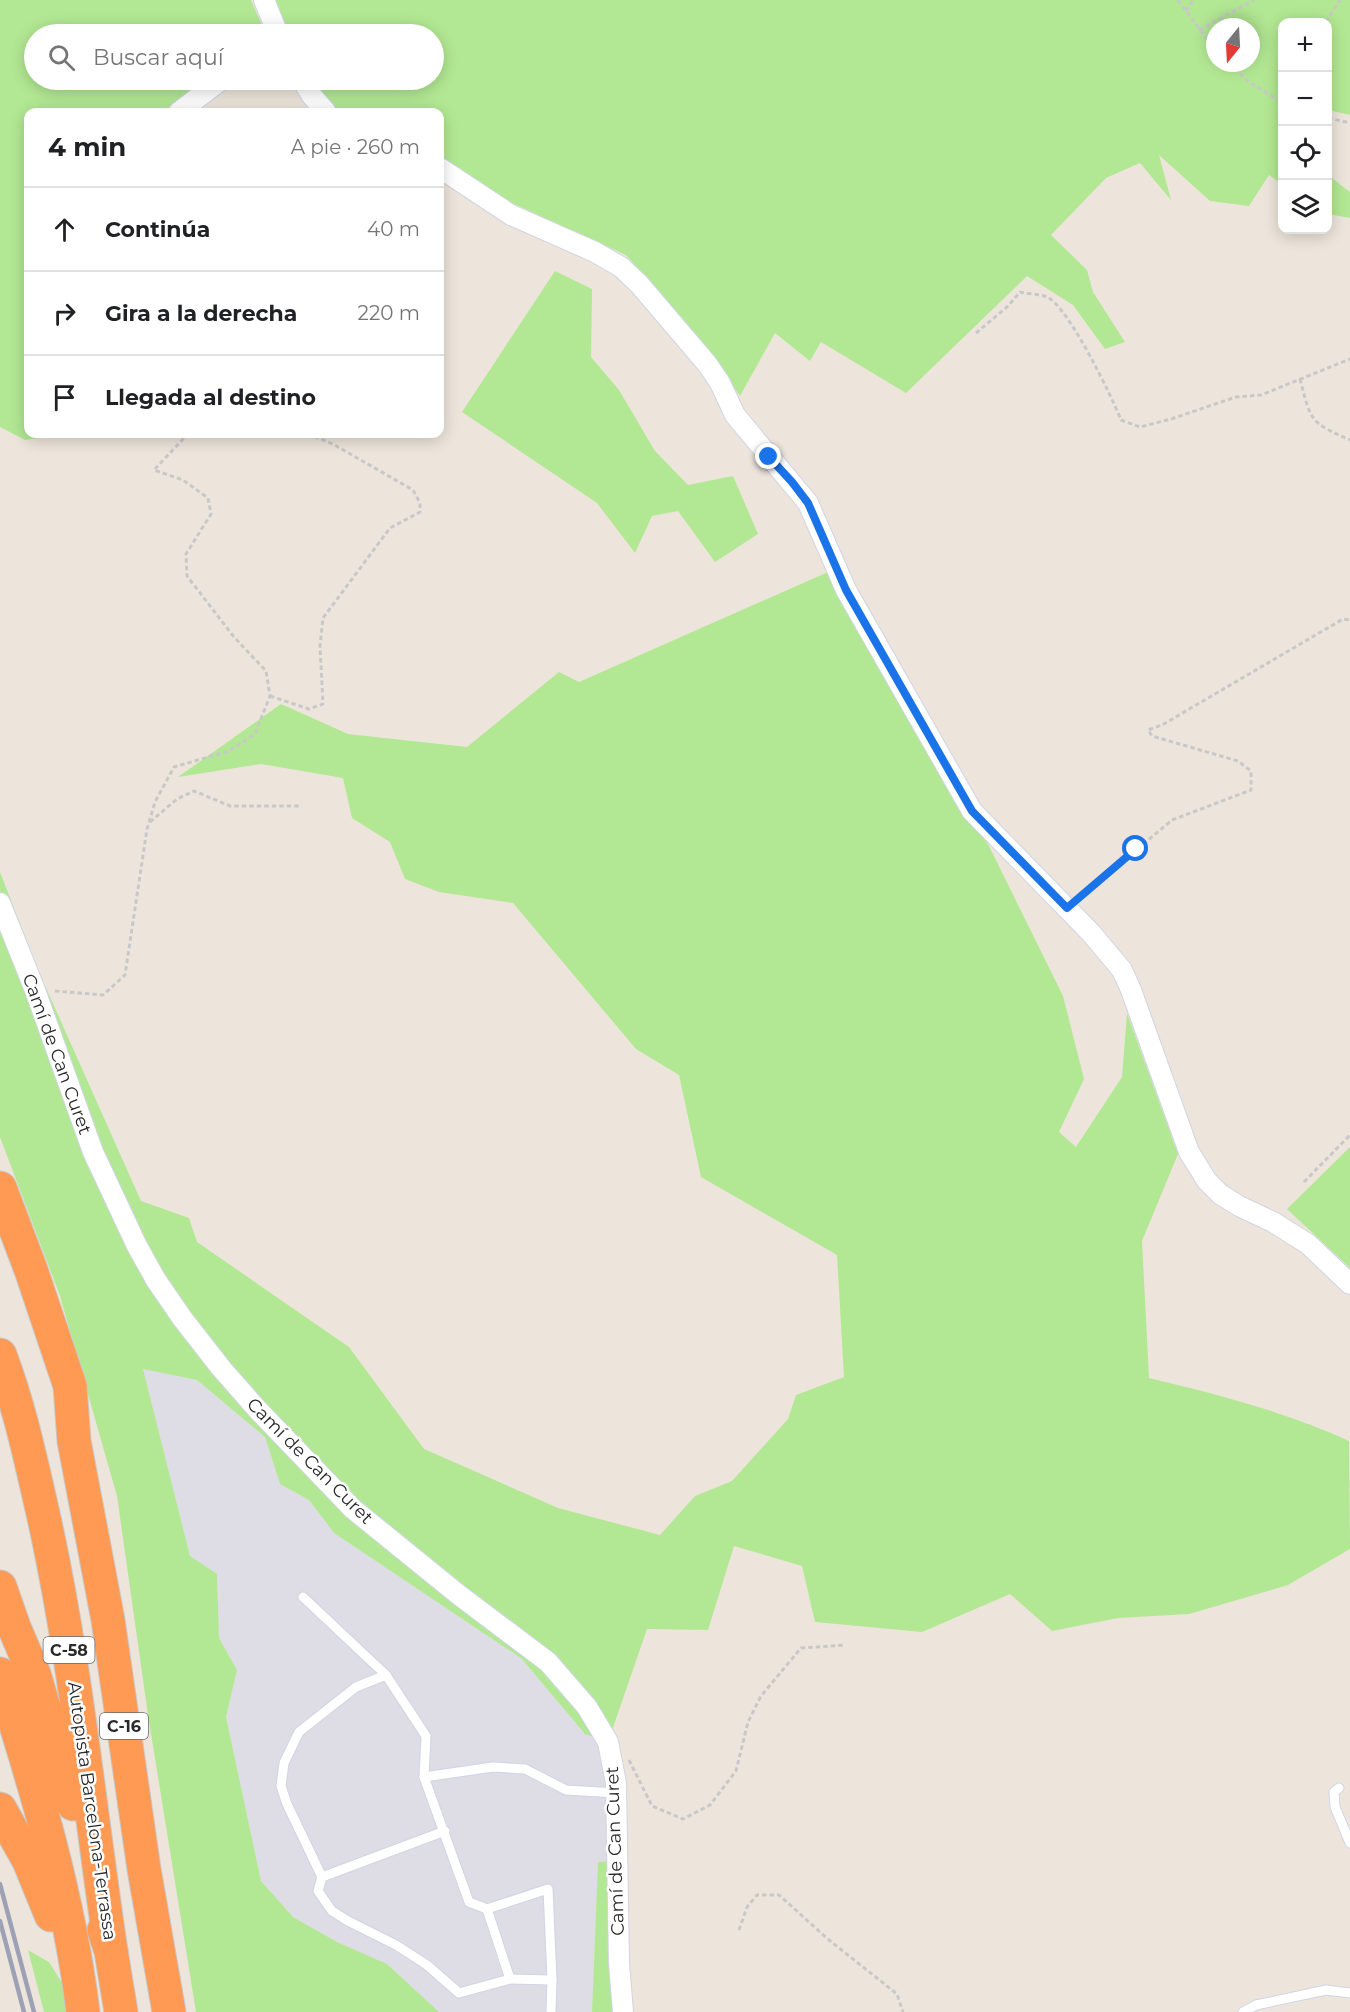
<!DOCTYPE html>
<html lang="es">
<meta charset="utf-8">
<style>
:root{--surface:#fff;--page:#f6f6f6;--text:#202124;--muted:#757577;--line:#e0e0e0}
body{margin:0;font-family:Montserrat,sans-serif;background:var(--page);color:var(--text)}
.controls{position:absolute;right:18px;top:18px;display:grid;overflow:hidden;border-radius:12px;box-shadow:0 3px 15px #0003}
.controls button{width:54px;height:54px;display:grid;place-items:center;padding:0;border:0;border-bottom:2px solid var(--line);background:var(--surface);color:var(--text);font:30px sans-serif}
.compass{position:absolute;left:1206px;top:18px;width:54px;height:54px;border-radius:50%;background:var(--surface);box-shadow:0 3px 15px #0003;rotate:198deg}
.stop{position:absolute;width:18px;height:18px;margin:-14px;border:4px solid #1a73e8;border-radius:50%;background:#fff}
.stop.end{background:#1a73e8;border-color:#fff;box-shadow:0 2px 6px #0008}
.list{margin:0;padding:0;list-style:none}
h2{display:flex;justify-content:space-between;align-items:center;height:78px;margin:0;padding:0 24px;font-size:26px}
h2 small{font-size:20px;font-weight:400;color:var(--muted)}
.list li{display:grid;grid-template-columns:39px 1fr auto;gap:18px;align-items:center;box-sizing:border-box;height:84px;padding:0 24px;border-top:2px solid var(--line)}
.list b{display:block;font-size:22px;white-space:nowrap}
.list em{font-size:20px;font-style:normal;color:var(--muted)}
.icon{flex:none;width:33px;height:33px;fill:none;stroke:currentColor;stroke-width:2;stroke-linecap:round;stroke-linejoin:round}
.map{position:relative;flex:none;width:1350px;height:2012px;overflow:hidden}
.search{position:absolute;background:var(--surface);box-shadow:0 3px 15px #0003;left:24px;top:24px;width:420px;height:66px;display:flex;align-items:center;gap:15px;box-sizing:border-box;padding:0 21px;border-radius:33px;color:var(--muted);font-size:22px}
.panel{position:absolute;background:var(--surface);box-shadow:0 3px 15px #0003;left:24px;top:108px;width:420px;height:330px;border-radius:12px}
.map>svg:first-child{display:block}
</style>
<div class="map">
<svg width="1350" height="2012" viewBox="0 0 1350 2012">
<rect width="100%" height="100%" fill="#ede5db"/>
<polygon fill="#dedce5" points="143,1369 197,1380 265,1437 280,1484 309,1500 334,1533 521,1658 584,1733 608,1742 618,1861 598,1862 592,2012 439,2012 387,1964 337,1942 293,1917 261,1881 226,1717 237,1670 219,1638 217,1574 190,1556"/>
<g fill="#b2e893" fill-rule="evenodd">
<polygon points="0,0 251,0 264,30 258,34 34,34 34,80 203,80 163,112 28,112 28,434 69,434 25,440 0,427"/>
<path d="M 275,0 L 1350,0 L 1350,115 L 1328,110 L 1328,22 L 1282,22 L 1282,184 L 1269,175 L 1249,206 L 1210,201 L 1159,155 L 1171,200 L 1140,163 L 1106,178 L 1051,235 L 1087,270 L 1093,292 L 1125,342 L 1105,349 L 1073,305 L 1027,276 L 906,393 L 821,342 L 810,361 L 775,333 L 740,396 L 693,331 L 626,255 L 503,199 L 440,156 L 440,112 L 342,112 L 330,106 L 313,80 L 434,80 L 434,34 L 290,34 ZM 1215,27 L 1251,27 L 1251,63 L 1215,63 Z"/>
<polygon points="1328,175 1350,192 1350,218 1328,214"/>
<polygon points="555,271 592,289 591,357 619,390 655,451 688,485 733,476 758,534 715,562 678,511 652,516 635,553 597,503 462,412"/>
<path d="M 828,572 L 918,734 L 989,846 L 1063,996 L 1084,1079 L 1059,1132 L 1076,1147 L 1122,1077 L 1127,1013 L 1178,1154 L 1142,1241 L 1149,1378 C 1216,1394 1286,1412 1349,1441 L 1350,1549 L 1288,1585 L 1189,1614 L 1118,1618 L 1052,1631 L 1010,1594 L 922,1632 L 815,1622 L 802,1566 L 734,1546 L 708,1630 L 647,1629 L 608,1742 L 585,1734 L 521,1658 L 334,1533 L 309,1500 L 280,1484 L 265,1437 L 197,1380 L 143,1369 L 190,1556 L 217,1574 L 219,1638 L 237,1670 L 226,1717 L 261,1881 L 293,1917 L 337,1942 L 387,1964 L 439,2012 L 196,2012 L 148,1715 L 117,1496 L 60,1296 L 0,1137 L 0,872 L 38,970 L 141,1201 L 189,1218 L 197,1242 L 349,1347 L 424,1449 L 558,1508 L 660,1535 L 695,1496 L 732,1481 L 788,1419 L 796,1395 L 844,1377 L 837,1255 L 701,1177 L 679,1075 L 636,1049 L 513,903 L 439,892 L 405,879 L 390,842 L 352,818 L 343,778 L 261,764 L 178,777 L 281,704 L 348,734 L 467,747 L 559,672 L 579,682 Z"/>
<polygon points="1350,1147 1350,1268 1287,1209"/>
<polygon points="618,1861 627,2012 592,2012 598,1862"/>
<polygon points="28,1950 49,1962 80,2012 44,2012"/>
</g>
<g fill="none" stroke-linecap="round" stroke-linejoin="round">
<defs>
<g id="service">
<polyline points="303,1597 386,1675"/>
<polyline points="1339,1788 1334,1792 1335,1807 1350,1843"/>
<polyline points="445,1831 322,1877 318,1891 332,1911 348,1921 396,1945 427,1965 459,1993 510,1979 487,1909 469,1902 424,1777 493,1767 525,1769 566,1790 616,1793"/>
<polyline points="322,1877 287,1804 281,1786 284,1763 299,1732 356,1687 386,1675 426,1736 424,1777"/>
<polyline points="487,1909 548,1889 552,1980"/>
<polyline points="510,1979 552,1980 551,2012"/>
<polyline points="1243,2012 1256,2005 1326,1990 1350,1993"/>
</g>
<g id="minor">
<polyline points="264,0 278,34"/>
<polyline points="302,80 312,96 326,112"/>
<polyline points="179,112 221,80"/>
<polyline points="440,168 511,215 595,252 621,267 639,284 708,365 720,383 735,415 808,503 846,590 972,811 1091,933 1122,970 1131,990 1189,1152 1207,1181 1220,1194 1239,1206 1273,1222 1308,1244 1350,1284"/>
<polyline points="0,903 35,990 93,1152 137,1246 156,1280 182,1318 221,1368 257,1409 353,1509 459,1595 548,1662 587,1707 608,1742 616,1783 619,1963 623,2012"/>
</g>
<g id="motorway">
<polyline points="0,1188 31,1270 70,1386 74,1441 108,1620 144,1869 169,2012"/>
<path d="M 0,1355 C 19,1405 30,1457 42,1509 C 75,1655 89,1804 111,1951"/>
<polyline points="0,1587 14,1627 34,1674 73,1804"/>
<path d="M 0,1674 C 35,1785 69,1896 83,2012"/>
<polyline points="0,1809 29,1861 51,1915"/>
<polyline points="104,1930 111,1951 121,2012"/>
</g>
</defs>
<use href="#service" stroke="#d0d4e4" stroke-width="11"/>
<use href="#minor" stroke="#d0d4e4" stroke-width="22"/>
<use href="#motorway" stroke="#c8c8c8" stroke-width="35"/>
<g stroke="#c8c8c8" stroke-width="3" stroke-dasharray="4.5 3" stroke-linecap="butt">
<polyline points="1178,0 1215,50"/>
<polyline points="1186,11 1193,0"/>
<polyline points="1326,22 1340,0"/>
<polyline points="1199,30 1254,0"/>
<polyline points="1229,63 1249,82 1282,102"/>
<polyline points="1328,118 1350,123"/>
<path d="M 976,333 L 1007,307 L 1020,292 C 1028,294 1039,294 1047,297 C 1068,306 1112,397 1121,420 L 1140,427 L 1171,419 L 1236,397 L 1261,395 L 1350,359"/>
<path d="M 1300,379 C 1311,422 1310,422 1350,440"/>
<polyline points="270,696 309,709 323,704 320,646 323,618 390,528 420,512 420,503 413,490 333,444 309,434"/>
<polyline points="150,822 177,799 194,791 230,806 302,806"/>
<polyline points="1080,897 1172,820 1251,790 1251,771 1238,761 1152,736 1148,730 1162,725 1343,619 1350,620"/>
<polyline points="55,991 103,995 125,975 147,829 155,802 174,767 229,751 255,734 270,696 266,671 234,637 187,576 186,554 211,514 208,498 183,480 154,470 185,437 194,434"/>
<polyline points="1304,1182 1350,1135"/>
<polyline points="629,1760 652,1806 683,1819 710,1805 736,1771 748,1722 761,1696 801,1648 845,1645"/>
<polyline points="739,1930 747,1907 757,1895 779,1895 829,1940 897,1994 903,2012"/>
</g>
<use href="#service" stroke="#fff" stroke-width="9"/>
<use href="#minor" stroke="#fff" stroke-width="20"/>
<use href="#motorway" stroke="#ff9a54" stroke-width="33"/>
<g stroke="#9da1b6" stroke-width="4.5">
<polyline points="0,1884 34,2012"/>
<polyline points="0,1921 24,2012"/>
</g>
</g>
<g fill="none" stroke-linecap="round" stroke-linejoin="round">
<polyline stroke="#1a73e8" stroke-width="8" points="769,457 792,482 808,503 846,590 972,811 1067,908 1136,849"/>
</g>
<g text-anchor="middle" dominant-baseline="central" stroke-width="5" stroke-linejoin="round" paint-order="stroke">
<g fill="#fff" stroke="#6a6a6a" stroke-width="1.5">
<rect x="43.5" y="1637" width="51" height="26" rx="4.5"/>
<rect x="100" y="1713" width="48" height="26" rx="4.5"/>
</g>
<g font-size="16" font-weight="bold" fill="#2a2a2a">
<text x="69" y="1650">C-58</text>
<text x="124" y="1726">C-16</text>
</g>
<g font-size="18" fill="#2a2a2a" stroke="#fff">
<text transform="translate(57 1054) rotate(70)">Camí de Can Curet</text>
<text transform="translate(310 1461) rotate(45)">Camí de Can Curet</text>
<text transform="translate(92 1811) rotate(82)">Autopista Barcelona-Terrassa</text>
<text transform="translate(615 1851) rotate(-92)">Camí de Can Curet</text>
</g>
</g>
</svg>
<div class="controls">
<button>+</button>
<button>−</button>
<button><svg class="icon" aria-label="locate" viewBox="0 0 24 24"><circle cx="12" cy="12" r="6"/><path d="M12 2v4M12 18v4M2 12h4M18 12h4"/></svg></button>
<button><svg class="icon" aria-label="layers" viewBox="0 0 24 24"><path d="M12 4l9 5-9 5-9-5zM3 14l9 5 9-5"/></svg></button>
</div>
<svg class="compass" viewBox="-18 -18 36 36"><path d="M0-13l5 13h-10z" fill="#e53935"/><path d="M0 13l5-13h-10z" fill="#757577"/></svg>
<div class="stop" style="left:1136px;top:849px"></div>
<div class="stop end" style="left:769px;top:457px"></div>
<div class="search"><svg class="icon" aria-label="search" viewBox="0 0 24 24"><circle cx="10" cy="10" r="6"/><path d="M15 15l6 6"/></svg>Buscar aquí</div>
<section class="panel">
<h2>4 min<small>A pie · 260 m</small></h2>
<ul class="list">
<li><svg class="icon" aria-label="ahead" viewBox="0 0 24 24"><path d="M12 20V5M6 11l6-6 6 6"/></svg><div><b>Continúa</b></div><em>40 m</em></li>
<li><svg class="icon" aria-label="right" viewBox="0 0 24 24"><path d="M7 20v-9h11M14 6l5 5-5 5"/></svg><div><b>Gira a la derecha</b></div><em>220 m</em></li>
<li><svg class="icon" aria-label="arrive" viewBox="0 0 24 24"><path d="M6 21V4h12l-3 4 3 4H6"/></svg><div><b>Llegada al destino</b></div></li>
</ul>
</section>
</div>
